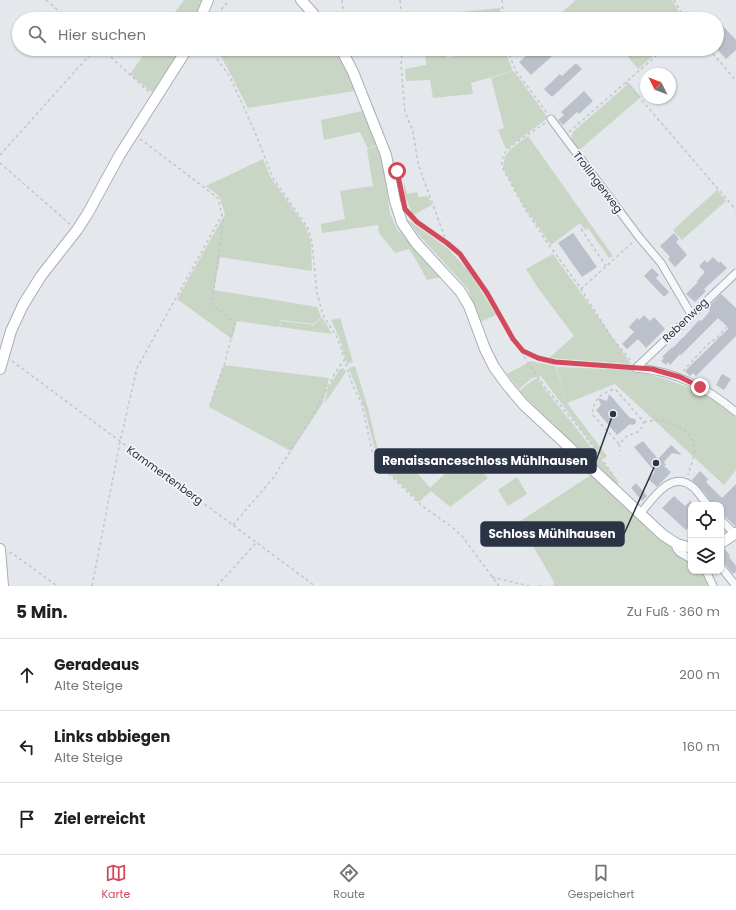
<!DOCTYPE html>
<html lang="de">
<meta charset="utf-8">
<style>
:root{--surface:#fff;--page:#f6f6f6;--text:#202124;--muted:#757577;--line:#e0e0e0;--accent:#d1495b}
body{margin:0;font-family:Poppins,sans-serif;background:var(--page);color:var(--text)}
.controls{position:absolute;right:12px;bottom:12px;display:grid;overflow:hidden;border-radius:8px;box-shadow:0 1px 3px #0004}
.controls button{width:36px;height:36px;display:grid;place-items:center;padding:0;border:0;border-bottom:1px solid var(--line);background:var(--surface);color:var(--text);font:20px sans-serif}
.compass{position:absolute;left:640px;top:68px;width:36px;height:36px;border-radius:50%;background:var(--surface);box-shadow:0 1px 3px #0004;rotate:312deg}
.stop{position:absolute;width:12px;height:12px;margin:-9px;border:3px solid #d1495b;border-radius:50%;background:#fff}
.stop.end{background:#d1495b;border-color:#fff;box-shadow:0 1px 4px #0008}
.list{margin:0;padding:0;list-style:none}
h2{display:flex;justify-content:space-between;align-items:center;height:52px;margin:0;padding:0 16px;font-size:17px}
h2 small{font-size:13px;font-weight:400;color:var(--muted)}
.list li{display:grid;grid-template-columns:26px 1fr auto;gap:12px;align-items:center;box-sizing:border-box;height:72px;padding:0 16px;border-top:1px solid var(--line)}
.list b{display:block;font-size:15px;white-space:nowrap}
.list p{margin:0;font-size:13px;white-space:nowrap;color:var(--muted)}
.list em{font-size:13px;font-style:normal;color:var(--muted)}
.icon{flex:none;width:22px;height:22px;fill:none;stroke:currentColor;stroke-width:2;stroke-linecap:round;stroke-linejoin:round}
.map{position:relative;flex:none;width:736px;height:586px;overflow:hidden}
.search{position:absolute;background:var(--surface);box-shadow:0 1px 3px #0004;left:12px;right:12px;top:12px;height:44px;display:flex;align-items:center;gap:10px;box-sizing:border-box;padding:0 14px;border-radius:22px;color:var(--muted);font-size:15px}
.sheet{height:268px;background:var(--surface)}
nav{display:flex;justify-content:space-around;align-items:center;box-sizing:border-box;height:56px;border-top:1px solid var(--line);background:var(--surface);font-size:11px;color:var(--muted)}
nav a{display:grid;justify-items:center;gap:2px}
nav .on{color:var(--accent)}
.map>svg:first-child{display:block}
</style>
<div class="map">
<svg width="736" height="586" viewBox="0 0 736 586">
<rect width="100%" height="100%" fill="#e4e7ec"/>
<g fill="#c9d6c5">
<polygon points="184,0 202,0 196,19 170,19"/>
<polygon points="576,0 672,0 683,19 554,19"/>
<polygon points="500,8 501,19 460,19 460,12"/>
<polygon points="148,49 183,49 155,92 150,91 130,74"/>
<polygon points="217,49 308,49 309,54 335,49 344,64 355,91 248,108 230,73"/>
<polygon points="425,49 447,49 447,58 489,49 504,49 513,71 471,83 473,94 433,98 430,80 406,81 405,69 426,65"/>
<polygon points="622,49 661,49 638,69"/>
<polygon points="514,71 548,118 506,149 498,130 504,128 491,78"/>
<path d="M 629,83 L 641,97 L 577,152 C 572,145 570,141 573,132 Z"/>
<polygon points="362,111 376,145 368,149 360,132 324,140 321,120"/>
<polygon points="528,136 613,256 609,258 588,228 585,230 580,223 551,245 523,205 503,168 505,156 512,148"/>
<polygon points="376,146 383,163 390,214 397,229 442,277 427,280 418,263 409,249 395,253 379,233 378,225 322,233 321,224 345,219 340,191 373,186 367,150"/>
<polygon points="263,159 271,178 306,227 311,242 312,271 220,257 214,290 317,307 321,317 314,324 281,320 279,327 237,321 232,339 177,299 225,214 219,196 206,186"/>
<polygon points="404,182 407,194 417,192 419,197 428,196 432,205 413,215 404,194"/>
<polygon points="717,190 726,201 682,240 673,230"/>
<polygon points="407,219 447,248 468,270 496,315 480,322 468,289 418,234"/>
<polygon points="553,254 579,290 631,364 549,358 574,336 538,288 526,269"/>
<polygon points="322,317 332,334 280,327 281,321 314,325"/>
<polygon points="340,318 353,362 347,364 339,337 331,320"/>
<polygon points="531,361 555,366 567,403 607,456 603,459 541,376 532,378 519,389 507,374"/>
<polygon points="224,365 329,378 323,403 291,451 209,407"/>
<path d="M 355,366 L 368,408 L 377,446 L 381,459 L 418,474 L 430,488 L 448,471 L 468,455 L 488,478 L 450,507 L 431,491 L 419,502 C 404,486 384,471 375,451 L 365,410 L 349,368 Z"/>
<polygon points="556,367 635,370 662,378 698,391 716,402 736,418 736,470 724,485 615,384 567,403"/>
<polygon points="343,368 346,372 325,403 327,390 340,369"/>
<polygon points="538,378 544,388 619,482 616,485 519,391 533,380"/>
<polygon points="591,475 671,547 674,553 691,561 691,571 704,571 711,586 553,586 554,582 519,522"/>
<polygon points="517,477 527,494 508,506 498,490"/>
</g>
<g fill="#bbc0ca">
<polygon points="722,25 736,40 736,50 726,59 717,49 717,30"/>
<polygon points="534,49 560,49 531,75 519,62"/>
<polygon points="576,63 582,69 552,97 544,89 560,74 562,76"/>
<polygon points="584,91 593,101 579,114 577,112 563,125 558,120 564,115 561,112"/>
<polygon points="573,233 597,267 582,277 558,243"/>
<polygon points="674,233 679,239 676,242 687,255 675,267 668,259 670,257 660,246"/>
<polygon points="713,257 719,263 720,261 727,268 704,289 706,291 695,302 686,294 698,282 697,281 705,272 699,266 705,260 707,263"/>
<polygon points="652,268 659,275 656,278 669,292 664,297 644,276"/>
<polygon points="721,294 736,308 736,336 696,376 693,373 690,376 685,371 729,328 718,318 681,355 680,354 670,365 668,362 666,365 661,361 664,358 662,357 672,347 673,348 682,338 683,338 699,320 701,321 706,316 710,311 707,308"/>
<polygon points="644,315 650,321 654,317 665,329 646,348 638,339 627,349 622,344 634,332 629,327 637,318 639,320"/>
<polygon points="722,374 731,379 724,390 716,385"/>
<polygon points="609,394 630,418 635,419 636,422 635,424 632,425 630,424 617,435 596,410 601,405 598,398 607,401"/>
<polygon points="643,441 658,459 671,445 682,455 672,453 664,462 666,465 664,466 671,472 657,487 648,479 655,472 634,447"/>
<polygon points="700,471 708,479 706,482 722,498 736,484 736,527 721,512 721,505 713,505 705,493 692,480"/>
<polygon points="636,483 647,496 642,501 631,488"/>
<polygon points="674,496 685,506 691,500 691,525 686,530 662,508"/>
<polygon points="725,549 730,556 729,557 736,566 736,572 733,574 725,564 721,562 721,552"/>
</g>
<g fill="none" stroke-linecap="round" stroke-linejoin="round">
<defs>
<g id="street">
<polyline points="551,119 639,237 661,263 691,314"/>
<polyline points="636,368 736,273"/>
<path d="M 636,368 C 675,371 706,387 736,412"/>
<path d="M 640,514 C 653,498 672,468 694,488 C 699,493 703,500 708,505"/>
<polyline points="721,520 735,534"/>
<polyline points="677,544 676,548 679,552 691,559"/>
<polyline points="721,567 736,586"/>
<polyline points="706,571 713,586"/>
</g>
<g id="secondary">
<polyline points="301,0 318,19"/>
<polyline points="200,19 208,0"/>
<polyline points="341,49 353,72 386,155 395,201 402,223 416,243 460,291 469,306 485,349 494,367 507,385 523,404 663,535 677,544 691,548"/>
<polyline points="0,369 11,331 23,305 41,276 77,230 88,213 119,156 187,49"/>
<polyline points="721,543 736,533"/>
<polyline points="0,549 3,586"/>
</g>
</defs>
<use href="#street" stroke="#a9aeb7" stroke-width="9"/>
<use href="#secondary" stroke="#a9aeb7" stroke-width="12"/>
<g stroke="#c2c5cb" stroke-width="1.5" stroke-dasharray="3 3" stroke-linecap="butt">
<polyline points="46,0 68,19"/>
<polyline points="342,0 344,19"/>
<polyline points="400,0 402,19"/>
<polyline points="502,0 503,19"/>
<polyline points="674,0 685,19"/>
<polyline points="214,19 229,0"/>
<polyline points="102,49 149,92"/>
<polyline points="210,49 230,77 254,130 273,178 308,228 312,243 317,293 323,315 338,339 353,386 362,404 372,451 378,463 421,505 452,527 462,536 499,586"/>
<polyline points="402,49 401,65 405,112 413,131 418,163 422,175 447,243"/>
<polyline points="507,49 516,71 547,113"/>
<polyline points="709,49 736,81"/>
<polyline points="626,82 736,210"/>
<path d="M 545,123 C 533,132 513,142 504,154 C 502,158 502,162 502,167 L 525,209 L 547,242 L 581,289 L 612,338 L 632,362"/>
<polyline points="569,132 664,49"/>
<polyline points="0,155 95,49"/>
<polyline points="0,163 71,225"/>
<polyline points="409,214 417,222 447,243 460,254 487,293 513,339 523,351 538,358 555,362 630,367"/>
<polyline points="581,229 606,266"/>
<polyline points="581,289 634,241"/>
<polyline points="523,351 523,355 545,387 584,434 613,475"/>
<polyline points="12,361 315,586"/>
<polyline points="683,371 710,342 717,338 736,317"/>
<polyline points="210,405 225,362 235,323 212,304 223,221 222,215"/>
<path d="M 644,422 C 649,421 654,420 660,420 C 674,422 693,431 694,447 C 695,456 690,467 688,475"/>
<path d="M 619,444 L 592,414 C 594,399 601,393 615,389 L 644,422 L 640,431 L 627,436 L 619,444 L 620,451"/>
<polyline points="233,525 273,478 310,421 335,373 344,360"/>
<polyline points="9,553 12,553 57,586"/>
<polyline points="492,577 529,586"/>
<polyline points="92,586 120,442 137,368 222,215 218,198 139,138"/>
<polyline points="217,586 256,543"/>
<polyline points="539,586 544,586"/>
</g>
<use href="#street" stroke="#f7f8fa" stroke-width="7"/>
<use href="#secondary" stroke="#fff" stroke-width="10"/>
</g>
<g fill="none" stroke-linecap="round" stroke-linejoin="round">
<polyline stroke="#d1495b" stroke-width="5" points="397,171 405,209 417,222 447,243 460,254 487,293 513,339 523,351 538,358 555,362 652,369 680,377 700,387"/>
</g>
<g text-anchor="middle" dominant-baseline="central" stroke-width="3.5" stroke-linejoin="round" paint-order="stroke">
<g font-size="11" fill="#2b3445" stroke="#f4f6f9">
<text transform="translate(598 182) rotate(53)">Trollingerweg</text>
<text transform="translate(685 320) rotate(-44)">Rebenweg</text>
<text transform="translate(165 475) rotate(36)">Kammertenberg</text>
</g>
</g>
<path fill="none" stroke="#2b3445" stroke-width="1.5" d="M613 414L596 461M656 463L624 534"/>
<g fill="#2b3445" stroke="#f4f6f9" stroke-width="1.5">
<circle cx="613" cy="414" r="4"/>
<circle cx="656" cy="463" r="4"/>
</g>
<g fill="#2b3445" stroke="#2b3445" stroke-width="1.5">
<rect x="375" y="449" width="221" height="24" rx="4"/>
<rect x="481" y="522" width="143" height="24" rx="4"/>
</g>
<g font-size="12" text-anchor="middle" font-weight="bold" fill="#fff">
<text x="485" y="465">Renaissanceschloss Mühlhausen</text>
<text x="552" y="538">Schloss Mühlhausen</text>
</g>
</svg>
<div class="controls">
<button><svg class="icon" aria-label="locate" viewBox="0 0 24 24"><circle cx="12" cy="12" r="6"/><path d="M12 2v4M12 18v4M2 12h4M18 12h4"/></svg></button>
<button><svg class="icon" aria-label="layers" viewBox="0 0 24 24"><path d="M12 4l9 5-9 5-9-5zM3 14l9 5 9-5"/></svg></button>
</div>
<svg class="compass" viewBox="-18 -18 36 36"><path d="M0-13l5 13h-10z" fill="#e53935"/><path d="M0 13l5-13h-10z" fill="#757577"/></svg>
<div class="stop" style="left:397px;top:171px"></div>
<div class="stop end" style="left:700px;top:387px"></div>
<div class="search"><svg class="icon" aria-label="search" viewBox="0 0 24 24"><circle cx="10" cy="10" r="6"/><path d="M15 15l6 6"/></svg>Hier suchen</div>
</div>
<section class="sheet">
<h2>5 Min.<small>Zu Fuß · 360 m</small></h2>
<ul class="list">
<li><svg class="icon" aria-label="ahead" viewBox="0 0 24 24"><path d="M12 20V5M6 11l6-6 6 6"/></svg><div><b>Geradeaus</b><p>Alte Steige</p></div><em>200 m</em></li>
<li><svg class="icon" aria-label="left" viewBox="0 0 24 24"><path d="M17 20v-9H6M10 6l-5 5 5 5"/></svg><div><b>Links abbiegen</b><p>Alte Steige</p></div><em>160 m</em></li>
<li><svg class="icon" aria-label="arrive" viewBox="0 0 24 24"><path d="M6 21V4h12l-3 4 3 4H6"/></svg><div><b>Ziel erreicht</b></div></li>
</ul>
</section>
<nav>
<a class="on"><svg class="icon" aria-label="map" viewBox="0 0 24 24"><path d="M3 6l6-2 6 2 6-2v14l-6 2-6-2-6 2zM9 4v14M15 6v14"/></svg>Karte</a>
<a><svg class="icon" aria-label="directions" viewBox="0 0 24 24"><path d="M12 3l9 9-9 9-9-9zM9 14v-3h6M13 9l2 2-2 2"/></svg>Route</a>
<a><svg class="icon" aria-label="saved" viewBox="0 0 24 24"><path d="M7 4h10v16l-5-4-5 4z"/></svg>Gespeichert</a>
</nav>
